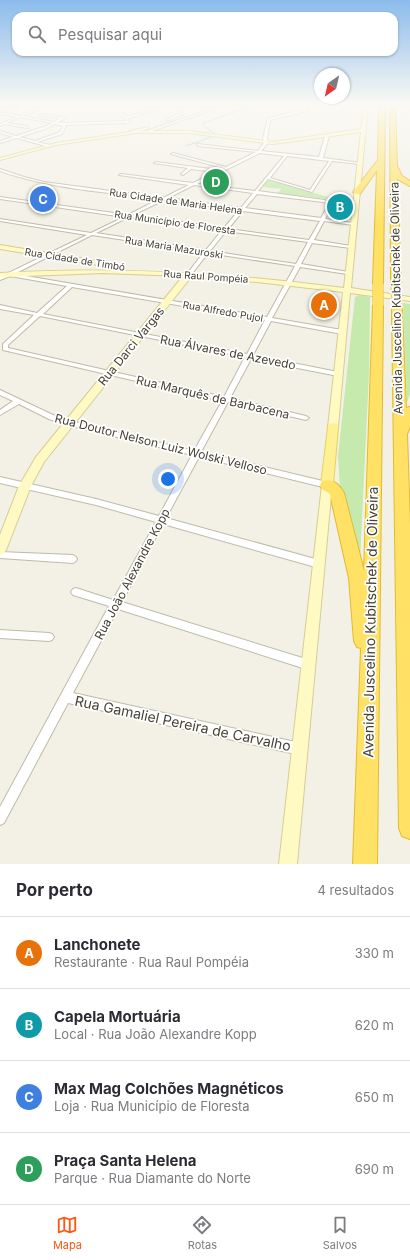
<!DOCTYPE html>
<html lang="pt">
<meta charset="utf-8">
<style>
:root{--surface:#fff;--page:#f7f7f7;--text:#2b2b33;--muted:#7c7c81;--line:#e1e1e2;--accent:#ff5711}
body{margin:0;font-family:Inter,sans-serif;background:var(--page);color:var(--text)}
.compass{position:absolute;left:314px;top:68px;width:36px;height:36px;border-radius:50%;background:var(--surface);box-shadow:0 1px 3px #0004;rotate:214deg}
.you{position:absolute;left:168px;top:479px;width:14px;height:14px;margin:-10px;border:3px solid #fff;border-radius:50%;background:#1a73e8;box-shadow:0 0 0 6px #1a73e833}
.badge{display:grid;place-items:center;width:26px;height:26px;border-radius:50%;background:var(--accent);color:#fff;font-size:13px;font-weight:700}
.pin{position:absolute;translate:-50% -50%;border:2px solid #fff;box-shadow:0 1px 4px #0006}
.list{margin:0;padding:0;list-style:none}
h2{display:flex;justify-content:space-between;align-items:center;height:52px;margin:0;padding:0 16px;font-size:17px}
h2 small{font-size:13px;font-weight:400;color:var(--muted)}
.list li{display:grid;grid-template-columns:26px 1fr auto;gap:12px;align-items:center;box-sizing:border-box;height:72px;padding:0 16px;border-top:1px solid var(--line)}
.list b{display:block;font-size:15px;white-space:nowrap}
.list p{margin:0;font-size:13px;white-space:nowrap;color:var(--muted)}
.list em{font-size:13px;font-style:normal;color:var(--muted)}
.icon{flex:none;width:22px;height:22px;fill:none;stroke:currentColor;stroke-width:2;stroke-linecap:round;stroke-linejoin:round}
.map{position:relative;flex:none;width:410px;height:864px;overflow:hidden}
.search{position:absolute;background:var(--surface);box-shadow:0 1px 3px #0004;left:12px;right:12px;top:12px;height:44px;display:flex;align-items:center;gap:10px;box-sizing:border-box;padding:0 14px;border-radius:12px;color:var(--muted);font-size:15px}
.sheet{height:340px;background:var(--surface)}
nav{display:flex;justify-content:space-around;align-items:center;box-sizing:border-box;height:56px;border-top:1px solid var(--line);background:var(--surface);font-size:11px;color:var(--muted)}
nav a{display:grid;justify-items:center;gap:2px}
nav .on{color:var(--accent)}
.map>svg:first-child{display:block}
</style>
<div class="map">
<svg width="410" height="864" viewBox="0 0 410 864">
<rect width="100%" height="100%" fill="#f3f1e6"/>
<g fill="#c6e9ad">
<polygon points="211,178 232,180 225,187 199,184"/>
<polygon points="268,180 328,197 327,199 278,193 281,189 263,187"/>
<polygon points="359,295 370,297 369,373 360,561 340,489 338,456 355,297"/>
<polygon points="403,303 410,304 410,394 407,402"/>
</g>
<g fill="none" stroke-linecap="round" stroke-linejoin="round">
<g stroke="#a0c5f2" stroke-width="1">
<polyline points="354,104 359,104"/>
<polyline points="397,105 403,105"/>
<polyline points="215,134 203,125 203,123 246,108 233,104"/>
<polyline points="186,146 211,137"/>
</g>
<defs>
<g id="street">
<path d="M 47,104 L 49,104 L 44,108 L 23,116 L 54,122 L 60,118 L 39,115 L 40,114 L 63,117 L 66,116 L 66,118 L 58,122 L 62,123 L 127,121 L 117,111 L 121,104 L 123,104 L 119,111 L 126,117 L 170,104 L 173,104 L 127,119 L 130,122 L 129,123 L 65,125 L 66,126 L 62,134 L 37,142 L 50,145 L 49,147 L 17,138 L 0,143 L 0,141 L 13,137 L 0,133 L 0,131 L 16,136 L 46,126 L 52,123 L 20,117 L 7,123 L 27,126 L 28,128 L 4,124 L 0,126 L 0,124 L 17,117 L 0,114 L 0,112 L 20,116 ZM 55,124 L 63,126 L 60,132 L 35,141 L 20,137 L 48,128 Z"/>
<polygon points="226,104 229,104 146,133 143,132"/>
<polygon points="0,105 17,108 18,109 17,110 0,107"/>
<polygon points="184,106 186,107 182,109 183,114 167,121 167,119 181,113 180,109"/>
<path d="M 307,109 L 308,111 L 270,120 L 267,138 L 268,143 L 261,151 L 319,157 L 325,136 L 327,135 L 329,136 L 323,158 L 362,163 L 360,164 L 332,161 L 312,192 L 268,179 L 258,191 L 324,200 L 332,203 L 333,204 L 325,219 L 353,223 L 355,224 L 353,225 L 324,221 L 314,240 L 351,246 L 353,247 L 351,248 L 312,243 L 301,264 L 348,272 L 350,273 L 348,274 L 300,267 L 272,318 L 342,330 L 345,332 L 342,334 L 271,321 L 253,355 L 338,372 L 341,374 L 338,376 L 251,359 L 230,398 L 306,416 L 309,418 L 306,420 L 228,402 L 201,452 L 327,482 L 330,483 L 331,485 L 330,487 L 327,488 L 199,457 L 166,518 L 319,560 L 322,561 L 323,564 L 322,567 L 319,568 L 163,524 L 122,602 L 309,660 L 313,662 L 314,665 L 313,668 L 309,670 L 118,609 L 73,693 L 300,743 L 304,745 L 306,749 L 304,753 L 300,755 L 68,703 L 4,823 L 0,825 L 0,807 L 109,606 L 73,595 L 71,592 L 73,589 L 76,588 L 113,600 L 156,522 L 96,505 L 0,483 L 0,477 L 96,499 L 159,516 L 192,455 L 67,425 L 49,419 L 19,404 L 0,415 L 0,410 L 13,401 L 0,395 L 0,390 L 53,415 L 71,421 L 194,451 L 222,401 L 3,350 L 3,344 L 34,315 L 0,309 L 0,305 L 37,313 L 67,286 L 10,276 L 0,280 L 0,277 L 87,235 L 0,221 L 0,219 L 91,233 L 124,217 L 0,199 L 0,197 L 128,215 L 159,199 C 106,192 51,189 0,171 L 0,169 L 24,177 L 44,182 L 163,198 L 189,185 L 119,175 L 121,174 L 193,183 L 216,172 L 191,169 L 183,175 L 181,174 L 188,168 L 154,163 L 156,162 L 219,170 L 223,168 L 171,154 L 173,153 L 226,167 L 256,152 L 198,146 L 197,144 L 258,151 L 264,143 L 263,138 L 268,118 ZM 260,153 L 284,156 L 255,191 L 197,184 ZM 287,156 L 329,161 L 310,190 L 270,178 ZM 194,185 L 253,193 L 241,208 L 168,198 ZM 257,194 L 323,202 L 329,204 L 321,218 L 245,208 ZM 164,200 L 239,210 L 224,228 L 133,215 ZM 243,211 L 320,221 L 309,240 L 228,229 ZM 129,217 L 222,230 L 206,250 L 96,233 ZM 226,231 L 308,242 L 296,264 L 210,251 ZM 92,235 L 204,252 L 187,274 L 189,275 L 191,275 L 208,253 L 295,266 L 267,317 L 14,274 ZM 72,287 L 265,320 L 247,354 L 43,314 ZM 40,316 L 245,357 L 224,397 L 8,348 L 8,345 Z"/>
<polygon points="149,127 148,129 132,132 130,131"/>
<polygon points="0,552 73,555 76,557 77,559 76,561 73,563 0,558"/>
<polygon points="0,630 49,633 52,634 54,637 52,640 49,641 0,638"/>
</g>
<g id="secondary">
<path d="M 364,104 L 368,104 L 351,288 L 410,297 L 410,301 L 350,293 L 338,427 L 337,429 L 333,430 L 328,427 L 343,292 L 257,282 L 191,277 L 44,462 L 31,486 L 6,550 L 4,553 L 0,555 L 0,535 L 19,486 L 36,457 L 183,276 L 103,273 L 0,277 L 0,273 C 117,266 228,273 344,288 L 361,132 L 273,144 L 189,133 L 136,133 L 56,145 L 0,160 L 0,158 L 56,143 L 136,131 L 189,131 L 273,142 L 361,129 Z"/>
<polygon points="407,104 410,104 410,110 408,109"/>
<polygon points="0,245 116,264 119,266 116,268 0,249"/>
<polygon points="327,481 331,482 332,485 297,864 279,864 322,485 323,482"/>
</g>
<polygon id="primary" points="333,423 337,424 338,427 333,485 331,488 327,489 323,488 321,485 328,427 329,424"/>
<g id="highway">
<polygon points="379,104 385,104 383,283 378,286 373,283 377,170 360,194 357,194 353,192 378,160"/>
<polygon points="390,104 395,104 397,166 402,176 410,181 410,186 397,179 401,285 396,288 391,285"/>
<path d="M 378,303 L 383,306 L 377,864 L 353,864 L 361,648 L 357,647 L 354,641 L 349,578 L 330,494 L 322,489 L 320,485 L 322,481 C 332,478 339,484 344,493 L 364,571 L 373,306 Z"/>
<polygon points="397,307 402,310 406,408 410,407 410,427 407,434 410,524 410,839 402,836 399,828 392,310"/>
</g>
</defs>
<use href="#street" stroke="#bfbba8" stroke-width="2"/>
<use href="#secondary" stroke="#d5cd95" stroke-width="2"/>
<use href="#primary" stroke="#e7d161" stroke-width="2"/>
<use href="#highway" stroke="#e1ba32" stroke-width="2"/>
<use href="#street" fill="#fff" fill-rule="evenodd"/>
<use href="#secondary" fill="#fff9c4" fill-rule="evenodd"/>
<use href="#primary" fill="#fff093" fill-rule="evenodd"/>
<use href="#highway" fill="#ffe265" fill-rule="evenodd"/>
<defs>
<g id="highway-bridge">
<polyline points="378,283 378,306"/>
<polyline points="396,285 397,310"/>
</g>
</defs>
<use href="#highway-bridge" stroke="#e1ba32" stroke-width="11" stroke-linecap="butt"/>
<use href="#highway-bridge" stroke="#ffe265" stroke-width="10"/>
</g>
<linearGradient id="sky" x2="0" y2="1"><stop stop-color="#8bbbec"/><stop offset="0.46" stop-color="#faf9f4"/><stop offset="1" stop-color="#faf9f4" stop-opacity="0"/></linearGradient>
<rect width="410" height="225" fill="url(#sky)"/>
<g text-anchor="middle" dominant-baseline="central" stroke-width="3.5" stroke-linejoin="round" paint-order="stroke">
<g font-size="10" fill="#464235" stroke="#fff">
<text transform="translate(176 201) rotate(8)">Rua Cidade de Maria Helena</text>
<text transform="translate(175 222) rotate(8)">Rua Município de Floresta</text>
<text transform="translate(174 247) rotate(9)">Rua Maria Mazuroski</text>
<text transform="translate(75 259) rotate(9)">Rua Cidade de Timbó</text>
<text transform="translate(206 276) rotate(4)">Rua Raul Pompéia</text>
<text transform="translate(223 311) rotate(10)">Rua Alfredo Pujol</text>
</g>
<g font-size="12" fill="#464235" stroke="#fff">
<text transform="translate(396 298) rotate(-91)">Avenida Juscelino Kubitschek de Oliveira</text>
<text transform="translate(131 346) rotate(-51)">Rua Darci Vargas</text>
<text transform="translate(228 352) rotate(11)">Rua Álvares de Azevedo</text>
<text transform="translate(213 397) rotate(13)">Rua Marquês de Barbacena</text>
<text transform="translate(161 444) rotate(14)">Rua Doutor Nelson Luiz Wolski Velloso</text>
<text transform="translate(132 574) rotate(-62)">Rua João Alexandre Kopp</text>
</g>
<g font-size="14" fill="#464235" stroke="#fff">
<text transform="translate(370 622) rotate(-89)">Avenida Juscelino Kubitschek de Oliveira</text>
<text transform="translate(183 723) rotate(12)">Rua Gamaliel Pereira de Carvalho</text>
</g>
</g>
</svg>
<svg class="compass" viewBox="-18 -18 36 36"><path d="M0-13l5 13h-10z" fill="#e53935"/><path d="M0 13l5-13h-10z" fill="#7c7c81"/></svg>
<div class="you"></div>
<div class="pin badge" style="left:324px;top:305px;background:#e8710a">A</div>
<div class="pin badge" style="left:340px;top:207px;background:#0f9aa8">B</div>
<div class="pin badge" style="left:43px;top:199px;background:#3f7fe0">C</div>
<div class="pin badge" style="left:216px;top:182px;background:#2e9e5b">D</div>
<div class="search"><svg class="icon" aria-label="search" viewBox="0 0 24 24"><circle cx="10" cy="10" r="6"/><path d="M15 15l6 6"/></svg>Pesquisar aqui</div>
</div>
<section class="sheet">
<h2>Por perto<small>4 resultados</small></h2>
<ul class="list">
<li><span class="badge" style="background:#e8710a">A</span><div><b>Lanchonete</b><p>Restaurante · Rua Raul Pompéia</p></div><em>330 m</em></li>
<li><span class="badge" style="background:#0f9aa8">B</span><div><b>Capela Mortuária</b><p>Local · Rua João Alexandre Kopp</p></div><em>620 m</em></li>
<li><span class="badge" style="background:#3f7fe0">C</span><div><b>Max Mag Colchões Magnéticos</b><p>Loja · Rua Município de Floresta</p></div><em>650 m</em></li>
<li><span class="badge" style="background:#2e9e5b">D</span><div><b>Praça Santa Helena</b><p>Parque · Rua Diamante do Norte</p></div><em>690 m</em></li>
</ul>
</section>
<nav>
<a class="on"><svg class="icon" aria-label="map" viewBox="0 0 24 24"><path d="M3 6l6-2 6 2 6-2v14l-6 2-6-2-6 2zM9 4v14M15 6v14"/></svg>Mapa</a>
<a><svg class="icon" aria-label="directions" viewBox="0 0 24 24"><path d="M12 3l9 9-9 9-9-9zM9 14v-3h6M13 9l2 2-2 2"/></svg>Rotas</a>
<a><svg class="icon" aria-label="saved" viewBox="0 0 24 24"><path d="M7 4h10v16l-5-4-5 4z"/></svg>Salvos</a>
</nav>
